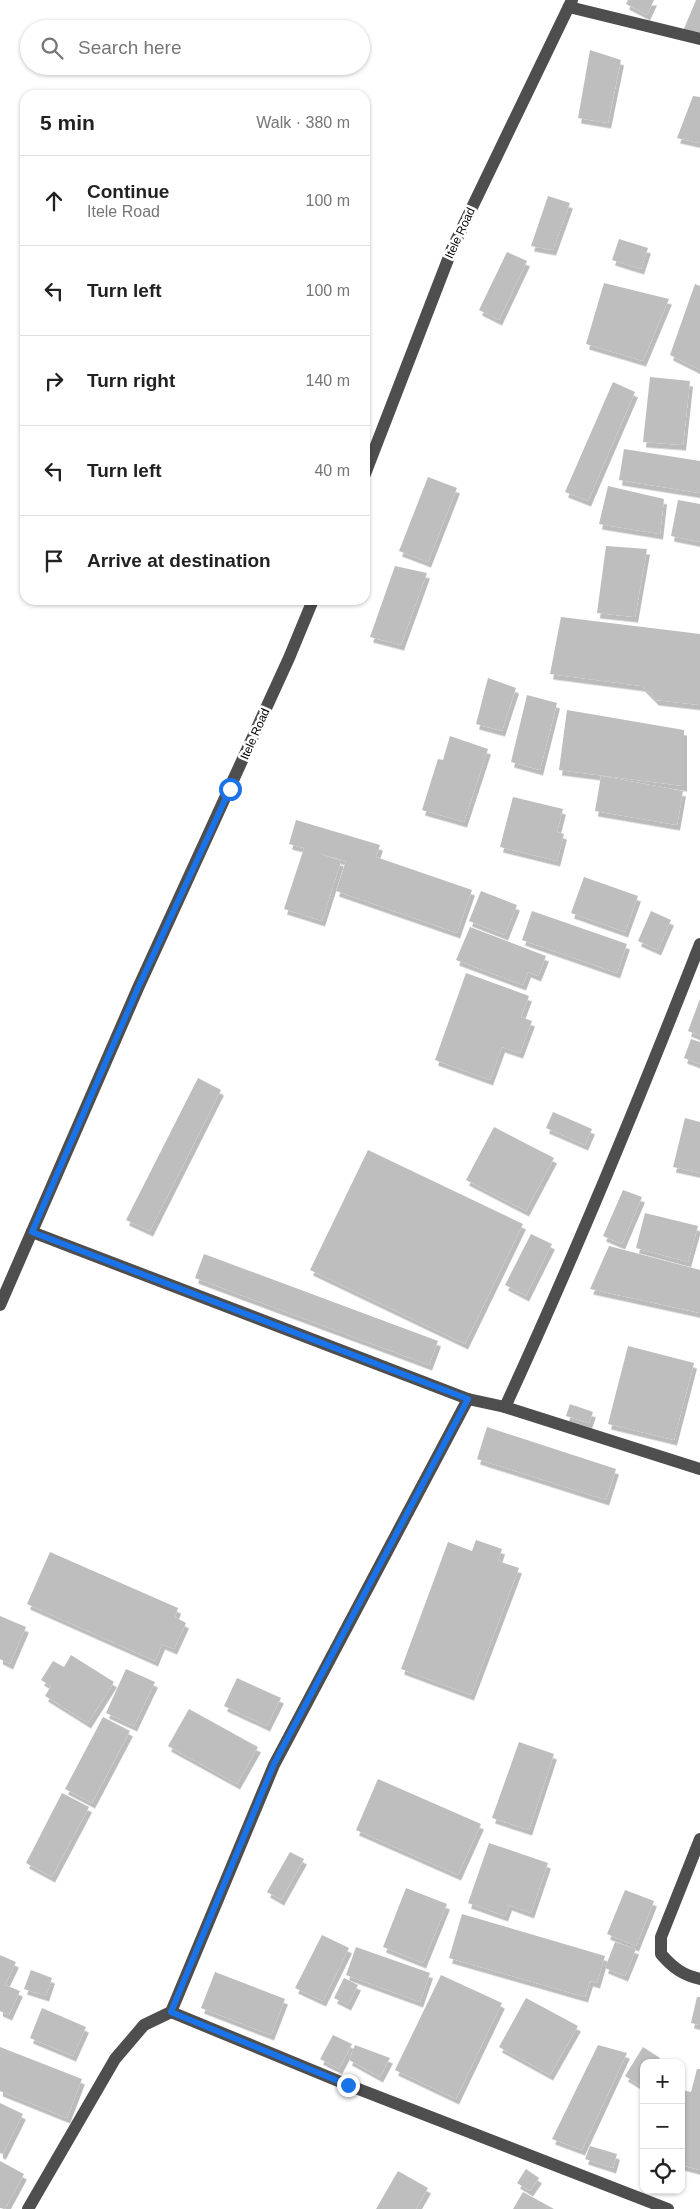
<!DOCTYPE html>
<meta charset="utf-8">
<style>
:root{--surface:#fff;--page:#f6f6f6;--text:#222;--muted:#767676;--line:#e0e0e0}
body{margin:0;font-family:Arial,sans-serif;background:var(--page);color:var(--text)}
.controls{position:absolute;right:15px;bottom:15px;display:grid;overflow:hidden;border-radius:10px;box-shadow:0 1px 4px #0004}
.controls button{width:45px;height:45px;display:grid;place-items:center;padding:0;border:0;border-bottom:1px solid var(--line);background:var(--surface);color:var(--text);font:25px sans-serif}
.stop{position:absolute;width:15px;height:15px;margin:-11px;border:4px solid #1a73e8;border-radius:50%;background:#fff}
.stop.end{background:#1a73e8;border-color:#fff;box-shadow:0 1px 5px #0008}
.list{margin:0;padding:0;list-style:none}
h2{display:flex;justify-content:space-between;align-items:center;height:65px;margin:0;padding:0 20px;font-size:21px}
h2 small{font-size:16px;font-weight:400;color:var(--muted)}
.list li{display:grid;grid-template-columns:32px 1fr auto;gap:15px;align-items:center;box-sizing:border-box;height:90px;padding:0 20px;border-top:1px solid var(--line)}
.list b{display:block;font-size:19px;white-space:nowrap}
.list p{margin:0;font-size:16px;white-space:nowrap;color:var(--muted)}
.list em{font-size:16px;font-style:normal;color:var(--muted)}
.icon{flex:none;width:28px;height:28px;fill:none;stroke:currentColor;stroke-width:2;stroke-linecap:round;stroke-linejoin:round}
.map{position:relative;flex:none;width:700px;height:2209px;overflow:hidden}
.search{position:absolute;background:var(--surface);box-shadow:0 1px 4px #0004;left:20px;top:20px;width:350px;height:55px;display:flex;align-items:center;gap:12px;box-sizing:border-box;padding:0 18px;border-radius:28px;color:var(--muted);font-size:19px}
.panel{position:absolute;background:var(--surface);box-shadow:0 1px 4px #0004;left:20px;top:90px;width:350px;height:515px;border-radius:15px}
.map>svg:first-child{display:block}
</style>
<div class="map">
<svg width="700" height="2209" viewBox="0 0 700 2209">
<defs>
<filter id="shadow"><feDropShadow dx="3" dy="5.5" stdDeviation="0" flood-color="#0004"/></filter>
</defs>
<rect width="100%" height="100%" fill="#fff"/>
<g fill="#bebebe" filter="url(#shadow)">
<polygon points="628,0 654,0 647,15 626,4"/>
<polygon points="696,0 700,0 700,36 683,31"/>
<polygon points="590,50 621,60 608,123 578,118"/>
<polygon points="693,96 700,97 700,143 677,138"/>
<polygon points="548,196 570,203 553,250 531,246"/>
<polygon points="619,239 648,248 641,269 612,260"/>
<polygon points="507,252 527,261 499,320 479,310"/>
<polygon points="604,283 669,299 643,361 586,344"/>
<polygon points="695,284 700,286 700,370 670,355"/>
<polygon points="650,377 690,381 683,445 643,442"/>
<polygon points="613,382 635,392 588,501 565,492"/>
<polygon points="624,449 700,461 700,493 619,480"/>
<polygon points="428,477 457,488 428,562 399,551"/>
<polygon points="608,486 664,499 660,534 599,524"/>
<polygon points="678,500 700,504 700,542 671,536"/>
<polygon points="606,546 647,549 635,617 597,613"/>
<polygon points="395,566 427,573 401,645 370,637"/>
<polygon points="561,617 700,634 700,705 656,700 642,686 550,674"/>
<polygon points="488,678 516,688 502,731 476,724"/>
<polygon points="527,695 557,703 540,770 511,762"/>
<polygon points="567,710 684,730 684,786 559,770"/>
<polygon points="450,736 488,749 464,822 422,810 438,759 443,760"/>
<polygon points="601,776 683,791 677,825 595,811"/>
<polygon points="513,797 563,809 557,832 564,834 557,861 500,847"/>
<polygon points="296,820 380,845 376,857 472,890 457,933 336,891 346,861 317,853 341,861 322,921 284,909 304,848 289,844"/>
<polygon points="584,877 638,896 625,932 571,913"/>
<polygon points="481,891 517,905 505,935 469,921"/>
<polygon points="532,911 627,944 617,973 522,940"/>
<polygon points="651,911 671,920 658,950 638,941"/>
<polygon points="470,927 546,956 538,976 528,972 523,985 456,960"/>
<polygon points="466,973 529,996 521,1017 532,1021 520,1053 502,1047 490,1080 435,1060"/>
<polygon points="700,999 700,1036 688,1031"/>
<polygon points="691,1039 700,1042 700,1064 684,1058"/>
<polygon points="198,1078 221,1090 150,1231 126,1220"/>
<polygon points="553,1112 592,1129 585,1145 546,1128"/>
<polygon points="685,1118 700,1122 700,1173 673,1167"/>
<polygon points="494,1127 554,1158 526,1211 466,1180"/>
<polygon points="368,1150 523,1224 465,1344 310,1270"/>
<polygon points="623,1190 642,1197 622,1244 603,1236"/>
<polygon points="645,1213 698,1226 688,1262 636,1248"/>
<polygon points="531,1234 552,1244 526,1296 505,1285"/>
<polygon points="609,1246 700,1270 700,1313 590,1289"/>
<polygon points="204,1254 438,1341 429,1365 195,1278"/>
<polygon points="628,1346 694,1363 674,1440 608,1424"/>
<polygon points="570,1404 593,1412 589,1423 566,1416"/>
<polygon points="487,1427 616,1469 606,1500 477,1459"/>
<polygon points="476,1540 502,1549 498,1561 519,1568 471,1695 401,1669 448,1542 472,1551"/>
<polygon points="50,1552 178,1608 175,1617 186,1623 174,1649 162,1644 155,1661 27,1604"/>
<polygon points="0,1616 26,1627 10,1664 0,1659"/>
<polygon points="71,1655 114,1682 88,1723 45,1696 51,1686 41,1680 53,1661 64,1667"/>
<polygon points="126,1669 155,1682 134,1726 106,1713"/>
<polygon points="237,1678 281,1698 267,1726 224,1706"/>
<polygon points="189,1709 258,1747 237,1784 168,1746"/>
<polygon points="103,1717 130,1731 92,1803 65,1789"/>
<polygon points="519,1742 554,1754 529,1830 492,1818"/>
<polygon points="378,1779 481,1824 458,1875 356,1830"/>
<polygon points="62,1793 89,1807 52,1877 26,1863"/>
<polygon points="489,1843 548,1863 531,1913 509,1905 505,1916 468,1903"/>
<polygon points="290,1852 304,1859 281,1900 267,1892"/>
<polygon points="406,1888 447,1904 423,1963 383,1947"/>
<polygon points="625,1890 654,1901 636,1946 607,1934"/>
<polygon points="462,1914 605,1956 597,1983 590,1981 585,1997 449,1958"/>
<polygon points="322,1935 349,1948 323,2001 295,1988"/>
<polygon points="615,1942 636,1949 625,1976 605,1968"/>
<polygon points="356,1947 430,1973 420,2002 346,1975"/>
<polygon points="0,1955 16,1962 5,1985 20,1991 9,2015 0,2011"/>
<polygon points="31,1970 52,1978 46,1996 24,1989"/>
<polygon points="215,1972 285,1999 271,2035 201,2008"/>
<polygon points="441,1975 502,2003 456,2099 395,2070"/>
<polygon points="344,1978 358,1985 348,2005 334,1998"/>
<polygon points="697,1997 700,1997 700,2025 691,2023"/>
<polygon points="526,1998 578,2026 550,2075 499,2047"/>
<polygon points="42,2008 86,2027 73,2056 30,2038"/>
<polygon points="333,2035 352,2044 339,2069 320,2059"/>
<polygon points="355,2045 390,2058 380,2077 349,2060"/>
<polygon points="598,2045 627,2053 582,2150 552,2139"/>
<polygon points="0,2047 82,2079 67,2118 0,2091"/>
<polygon points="643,2047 660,2058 656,2063 644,2063 644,2082 641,2086 625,2076"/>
<polygon points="697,2069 700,2069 700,2170 681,2165 681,2090 691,2092"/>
<polygon points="0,2103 23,2114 3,2154 0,2153"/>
<polygon points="590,2146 617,2154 613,2168 585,2159"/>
<polygon points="0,2161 24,2174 5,2209 0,2208"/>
<polygon points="526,2169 539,2178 530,2191 517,2183"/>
<polygon points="398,2171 428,2188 416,2209 376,2209"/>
<polygon points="523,2192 554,2209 513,2209"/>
</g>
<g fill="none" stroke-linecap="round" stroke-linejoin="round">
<g stroke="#4e4e4e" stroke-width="12">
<polyline points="569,7 700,39"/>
<polyline points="365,474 452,249 572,0"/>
<polyline points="32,1232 468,1399 505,1407 700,1469"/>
<polyline points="0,1305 138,988 289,658 313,600"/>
<path d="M 505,1407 C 575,1255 639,1100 700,944"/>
<path d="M 700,1839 L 661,1937 L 661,1954 C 673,1968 683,1975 700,1979"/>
<polyline points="171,2012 348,2085 668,2209"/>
<polyline points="28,2209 115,2059 144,2025 171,2012 274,1765 468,1399"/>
</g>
</g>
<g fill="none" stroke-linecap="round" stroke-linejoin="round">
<polyline stroke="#1a73e8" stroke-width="6" points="230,789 138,988 32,1232 468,1399 274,1764 171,2012 348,2085"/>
</g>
<g text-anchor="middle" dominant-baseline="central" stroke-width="5" stroke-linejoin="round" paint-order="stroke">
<g font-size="12" fill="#000" stroke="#fff">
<text transform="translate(460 233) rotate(-65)">Itele Road</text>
<text transform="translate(255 734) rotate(-66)">Itele Road</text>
</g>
</g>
</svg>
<div class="controls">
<button>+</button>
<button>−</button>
<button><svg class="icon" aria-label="locate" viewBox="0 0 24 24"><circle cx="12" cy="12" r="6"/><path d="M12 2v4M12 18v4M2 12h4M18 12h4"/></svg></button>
</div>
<div class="stop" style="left:230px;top:789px"></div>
<div class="stop end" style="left:348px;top:2085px"></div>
<div class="search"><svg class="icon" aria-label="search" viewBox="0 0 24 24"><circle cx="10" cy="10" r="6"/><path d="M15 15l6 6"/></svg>Search here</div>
<section class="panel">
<h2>5 min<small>Walk · 380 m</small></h2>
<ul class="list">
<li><svg class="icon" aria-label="ahead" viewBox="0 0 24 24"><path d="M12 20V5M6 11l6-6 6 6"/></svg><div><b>Continue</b><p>Itele Road</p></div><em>100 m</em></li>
<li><svg class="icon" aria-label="left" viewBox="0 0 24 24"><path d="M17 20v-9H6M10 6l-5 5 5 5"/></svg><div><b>Turn left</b></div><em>100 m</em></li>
<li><svg class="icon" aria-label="right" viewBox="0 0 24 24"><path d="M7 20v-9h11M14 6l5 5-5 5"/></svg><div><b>Turn right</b></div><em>140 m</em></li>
<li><svg class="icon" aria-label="left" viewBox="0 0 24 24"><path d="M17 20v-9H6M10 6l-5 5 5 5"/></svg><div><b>Turn left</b></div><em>40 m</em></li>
<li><svg class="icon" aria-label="arrive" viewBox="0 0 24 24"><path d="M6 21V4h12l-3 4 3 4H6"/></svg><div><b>Arrive at destination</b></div></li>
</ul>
</section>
</div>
